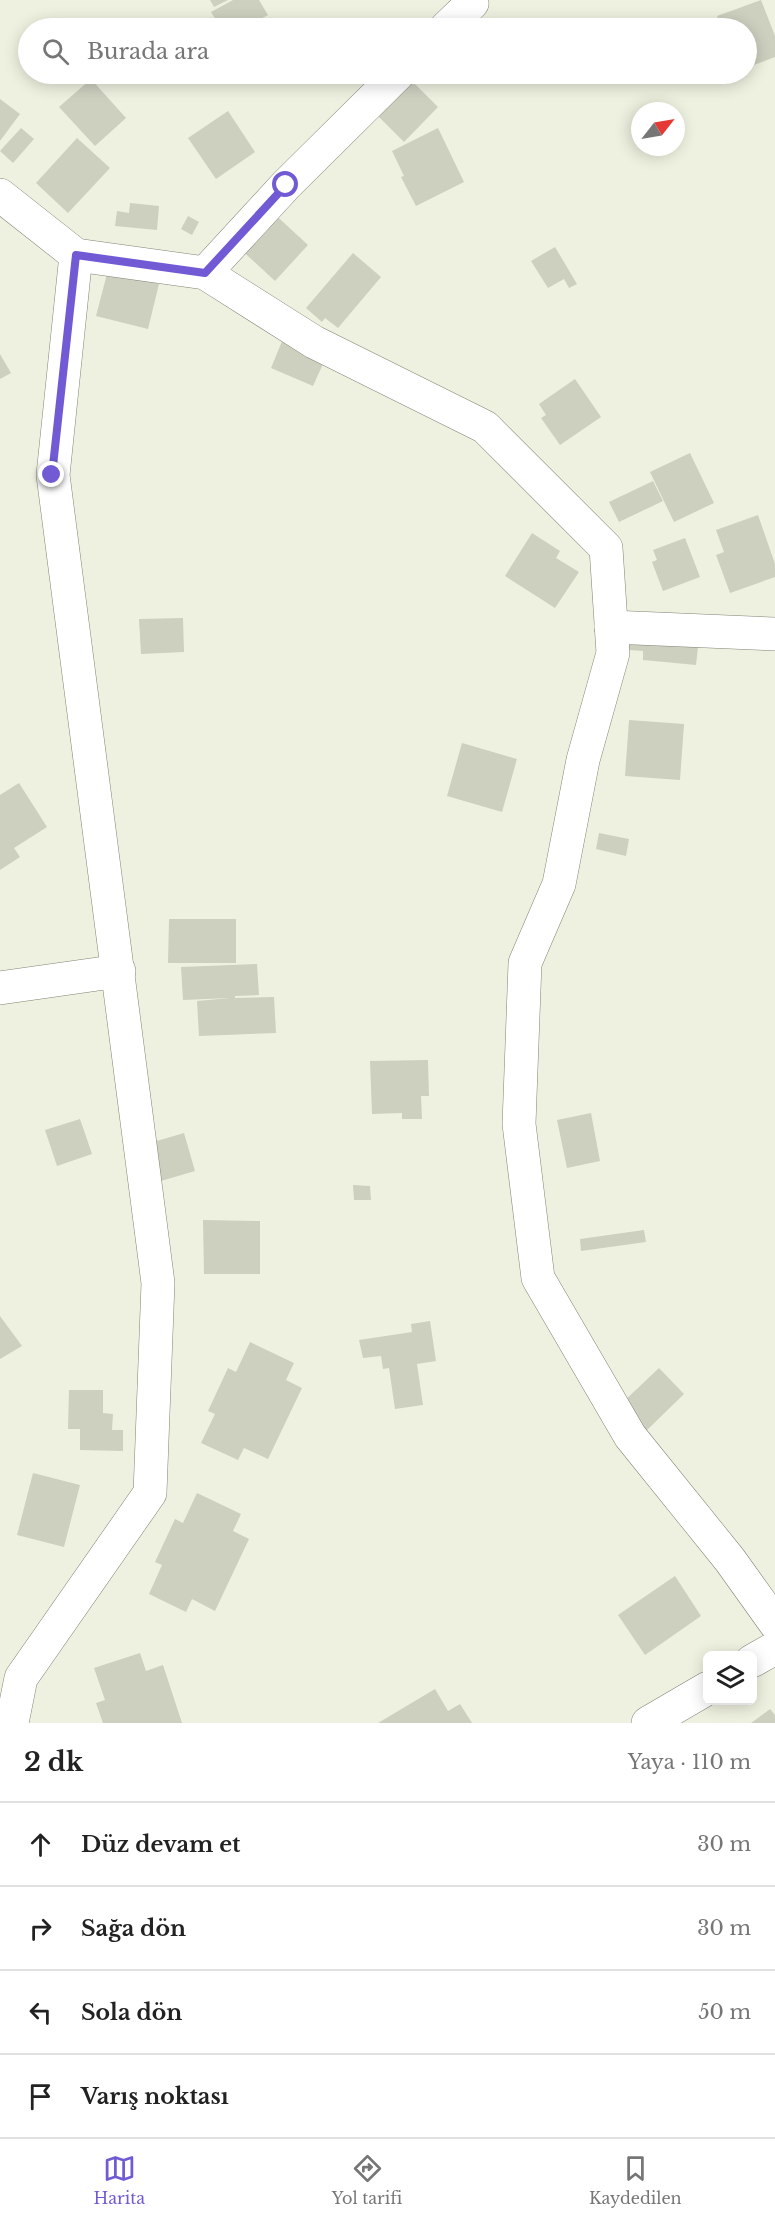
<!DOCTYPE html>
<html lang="tr">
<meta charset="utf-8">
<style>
:root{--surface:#fff;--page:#f2f2f2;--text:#222;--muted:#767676;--line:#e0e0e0;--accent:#715ad4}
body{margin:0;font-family:"Libre Baskerville",serif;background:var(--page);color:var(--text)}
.controls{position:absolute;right:18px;bottom:18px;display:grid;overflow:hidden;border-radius:9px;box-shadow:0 3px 15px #0003}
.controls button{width:54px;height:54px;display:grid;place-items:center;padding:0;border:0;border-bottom:2px solid var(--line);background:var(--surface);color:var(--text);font:30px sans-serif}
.compass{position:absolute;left:631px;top:102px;width:54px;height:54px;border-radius:50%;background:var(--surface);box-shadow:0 3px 15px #0003;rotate:59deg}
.stop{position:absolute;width:18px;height:18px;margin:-14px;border:4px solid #715ad4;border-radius:50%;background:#fff}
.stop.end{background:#715ad4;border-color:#fff;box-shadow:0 2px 6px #0008}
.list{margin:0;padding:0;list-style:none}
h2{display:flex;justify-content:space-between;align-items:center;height:78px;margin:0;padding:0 24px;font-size:26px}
h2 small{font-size:20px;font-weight:400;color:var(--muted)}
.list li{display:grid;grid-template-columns:39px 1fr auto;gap:18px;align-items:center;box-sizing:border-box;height:84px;padding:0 24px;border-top:2px solid var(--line)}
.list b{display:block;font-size:22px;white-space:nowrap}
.list em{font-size:20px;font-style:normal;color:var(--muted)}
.icon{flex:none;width:33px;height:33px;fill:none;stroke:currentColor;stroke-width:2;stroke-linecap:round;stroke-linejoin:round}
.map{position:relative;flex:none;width:775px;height:1723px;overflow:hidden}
.search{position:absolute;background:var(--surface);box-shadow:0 3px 15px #0003;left:18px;right:18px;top:18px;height:66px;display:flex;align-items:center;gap:15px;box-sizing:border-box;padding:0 21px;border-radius:33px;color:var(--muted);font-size:22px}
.sheet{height:414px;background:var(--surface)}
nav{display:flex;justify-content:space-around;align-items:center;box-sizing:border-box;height:84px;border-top:2px solid var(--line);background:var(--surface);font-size:16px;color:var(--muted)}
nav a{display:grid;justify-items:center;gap:3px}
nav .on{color:var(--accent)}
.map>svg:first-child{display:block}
</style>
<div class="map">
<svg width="775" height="1723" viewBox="0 0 775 1723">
<rect width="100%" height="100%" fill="#eff1e0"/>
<g fill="#cdcfbf">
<polygon points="210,0 228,0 214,7"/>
<polygon points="233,0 259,0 268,15 243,28 221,28 211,12"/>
<polygon points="761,0 775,36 775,57 746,68 746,28 722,28 717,16"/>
<polygon points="405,74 438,107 404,142 369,107"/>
<polygon points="91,79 126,118 95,146 59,107"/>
<polygon points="0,99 20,114 0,141"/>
<polygon points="228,111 255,152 216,179 188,138"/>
<polygon points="21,128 34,139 13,163 0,151"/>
<polygon points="438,128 464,182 416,206 401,177 404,176 392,151"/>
<polygon points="77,138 110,168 68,213 36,183"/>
<polygon points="130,203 159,206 157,230 115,226 117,211 129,213"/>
<polygon points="269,209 308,245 275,281 236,245"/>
<polygon points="188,216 199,222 192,235 181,229"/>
<polygon points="555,247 577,284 569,288 564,279 548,288 531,261"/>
<polygon points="353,253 381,277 338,328 325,318 322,322 306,308"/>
<polygon points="108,270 159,284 148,329 96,316"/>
<polygon points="285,334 328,353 313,386 271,368"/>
<polygon points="0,354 11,373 0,379"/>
<polygon points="575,379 601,417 560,445 541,418 546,415 539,404"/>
<polygon points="690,453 714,503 674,522 650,472"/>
<polygon points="653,481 663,501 619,522 609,502"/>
<polygon points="758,515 775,564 775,577 730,593 716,555 724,552 716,530"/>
<polygon points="532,533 560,551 556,558 579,572 555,608 505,576"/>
<polygon points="685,538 700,577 663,591 652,562 657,560 653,550"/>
<polygon points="183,618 184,652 141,654 139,619"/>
<polygon points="630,632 699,638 696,665 643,660 643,651 629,650"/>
<polygon points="629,720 684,724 680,780 625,776"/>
<polygon points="462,743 517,759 502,812 447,796"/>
<polygon points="19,783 47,827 14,848 20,857 0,870 0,795"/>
<polygon points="599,833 629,839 626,856 596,849"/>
<polygon points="169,919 236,919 236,963 168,963"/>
<polygon points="257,964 259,995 235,996 235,998 274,997 276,1033 199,1036 197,1001 230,998 183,1000 181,967"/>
<polygon points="428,1060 429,1096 421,1096 422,1119 402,1119 402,1113 372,1114 370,1061"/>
<polygon points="591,1113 600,1161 567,1168 557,1120"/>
<polygon points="80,1119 92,1154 57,1166 45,1130"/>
<polygon points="184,1133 195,1171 161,1181 150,1143"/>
<polygon points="353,1185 370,1186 371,1200 354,1200"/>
<polygon points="203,1220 260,1221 260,1274 204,1274"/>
<polygon points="644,1230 646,1242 581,1251 580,1239"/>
<polygon points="0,1316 22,1346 0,1359"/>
<polygon points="430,1321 436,1361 417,1364 423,1405 395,1409 389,1368 383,1369 381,1356 363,1358 359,1340 412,1332 411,1324"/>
<polygon points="250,1342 294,1363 286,1380 302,1388 268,1459 244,1448 238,1460 201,1443 215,1414 208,1411 228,1368 236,1372"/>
<polygon points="659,1368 684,1394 646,1431 620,1405"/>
<polygon points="69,1390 103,1390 103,1413 113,1414 112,1430 123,1430 123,1451 80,1450 80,1429 68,1429"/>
<polygon points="33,1473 80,1485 64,1547 17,1535"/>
<polygon points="197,1493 241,1514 233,1531 249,1539 215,1611 192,1599 186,1612 149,1594 162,1565 155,1562 175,1519 183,1523"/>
<polygon points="675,1576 701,1616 645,1655 618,1615"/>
<polygon points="140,1653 146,1671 163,1665 182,1723 103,1723 96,1703 105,1700 94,1668"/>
<polygon points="435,1689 448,1711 460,1704 472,1723 378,1723"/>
<polygon points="770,1709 775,1715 775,1723 751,1723"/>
</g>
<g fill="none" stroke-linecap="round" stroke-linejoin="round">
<defs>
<g id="minor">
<polyline points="446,28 472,3 471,0"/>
<polyline points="0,195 76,255 53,475 158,1283 150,1493 21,1678 12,1723"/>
<polyline points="76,255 205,273 314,342 485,427 606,548 613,653 583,760 559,884 525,963 519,1124 538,1278 630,1436 730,1560 775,1623"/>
<polyline points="205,273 286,185 398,74"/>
<polyline points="611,627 775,634"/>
<polyline points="0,988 119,971"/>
<polyline points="752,1661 775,1648"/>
<polyline points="648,1723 708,1688"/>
</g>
</defs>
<use href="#minor" stroke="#818374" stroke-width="34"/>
<use href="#minor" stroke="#fff" stroke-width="33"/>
</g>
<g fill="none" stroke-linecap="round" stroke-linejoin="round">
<polyline stroke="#715ad4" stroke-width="8" points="52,475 76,255 205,273 286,185"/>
</g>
</svg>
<div class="controls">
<button><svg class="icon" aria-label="layers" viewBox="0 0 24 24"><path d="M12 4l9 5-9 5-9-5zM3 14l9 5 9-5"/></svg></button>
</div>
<svg class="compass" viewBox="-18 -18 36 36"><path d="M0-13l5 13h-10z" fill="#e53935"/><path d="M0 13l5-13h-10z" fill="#767676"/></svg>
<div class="stop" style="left:286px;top:185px"></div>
<div class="stop end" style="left:52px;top:475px"></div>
<div class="search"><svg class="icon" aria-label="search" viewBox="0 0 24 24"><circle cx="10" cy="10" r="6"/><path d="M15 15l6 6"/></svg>Burada ara</div>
</div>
<section class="sheet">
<h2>2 dk<small>Yaya · 110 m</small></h2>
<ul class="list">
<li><svg class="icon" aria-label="ahead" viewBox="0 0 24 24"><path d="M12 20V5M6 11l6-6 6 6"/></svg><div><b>Düz devam et</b></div><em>30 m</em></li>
<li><svg class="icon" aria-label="right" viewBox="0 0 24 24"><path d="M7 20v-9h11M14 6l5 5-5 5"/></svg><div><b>Sağa dön</b></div><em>30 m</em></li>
<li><svg class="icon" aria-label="left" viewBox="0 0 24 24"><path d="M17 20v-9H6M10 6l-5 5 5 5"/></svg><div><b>Sola dön</b></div><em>50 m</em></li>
<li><svg class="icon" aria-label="arrive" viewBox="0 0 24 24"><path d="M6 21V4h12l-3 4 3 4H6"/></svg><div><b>Varış noktası</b></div></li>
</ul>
</section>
<nav>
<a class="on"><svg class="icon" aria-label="map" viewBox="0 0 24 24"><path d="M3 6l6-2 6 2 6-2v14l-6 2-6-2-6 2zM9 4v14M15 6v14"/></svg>Harita</a>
<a><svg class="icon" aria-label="directions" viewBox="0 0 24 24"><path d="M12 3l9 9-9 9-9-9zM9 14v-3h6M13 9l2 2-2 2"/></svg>Yol tarifi</a>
<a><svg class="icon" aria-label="saved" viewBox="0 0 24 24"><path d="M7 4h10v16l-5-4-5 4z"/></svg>Kaydedilen</a>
</nav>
